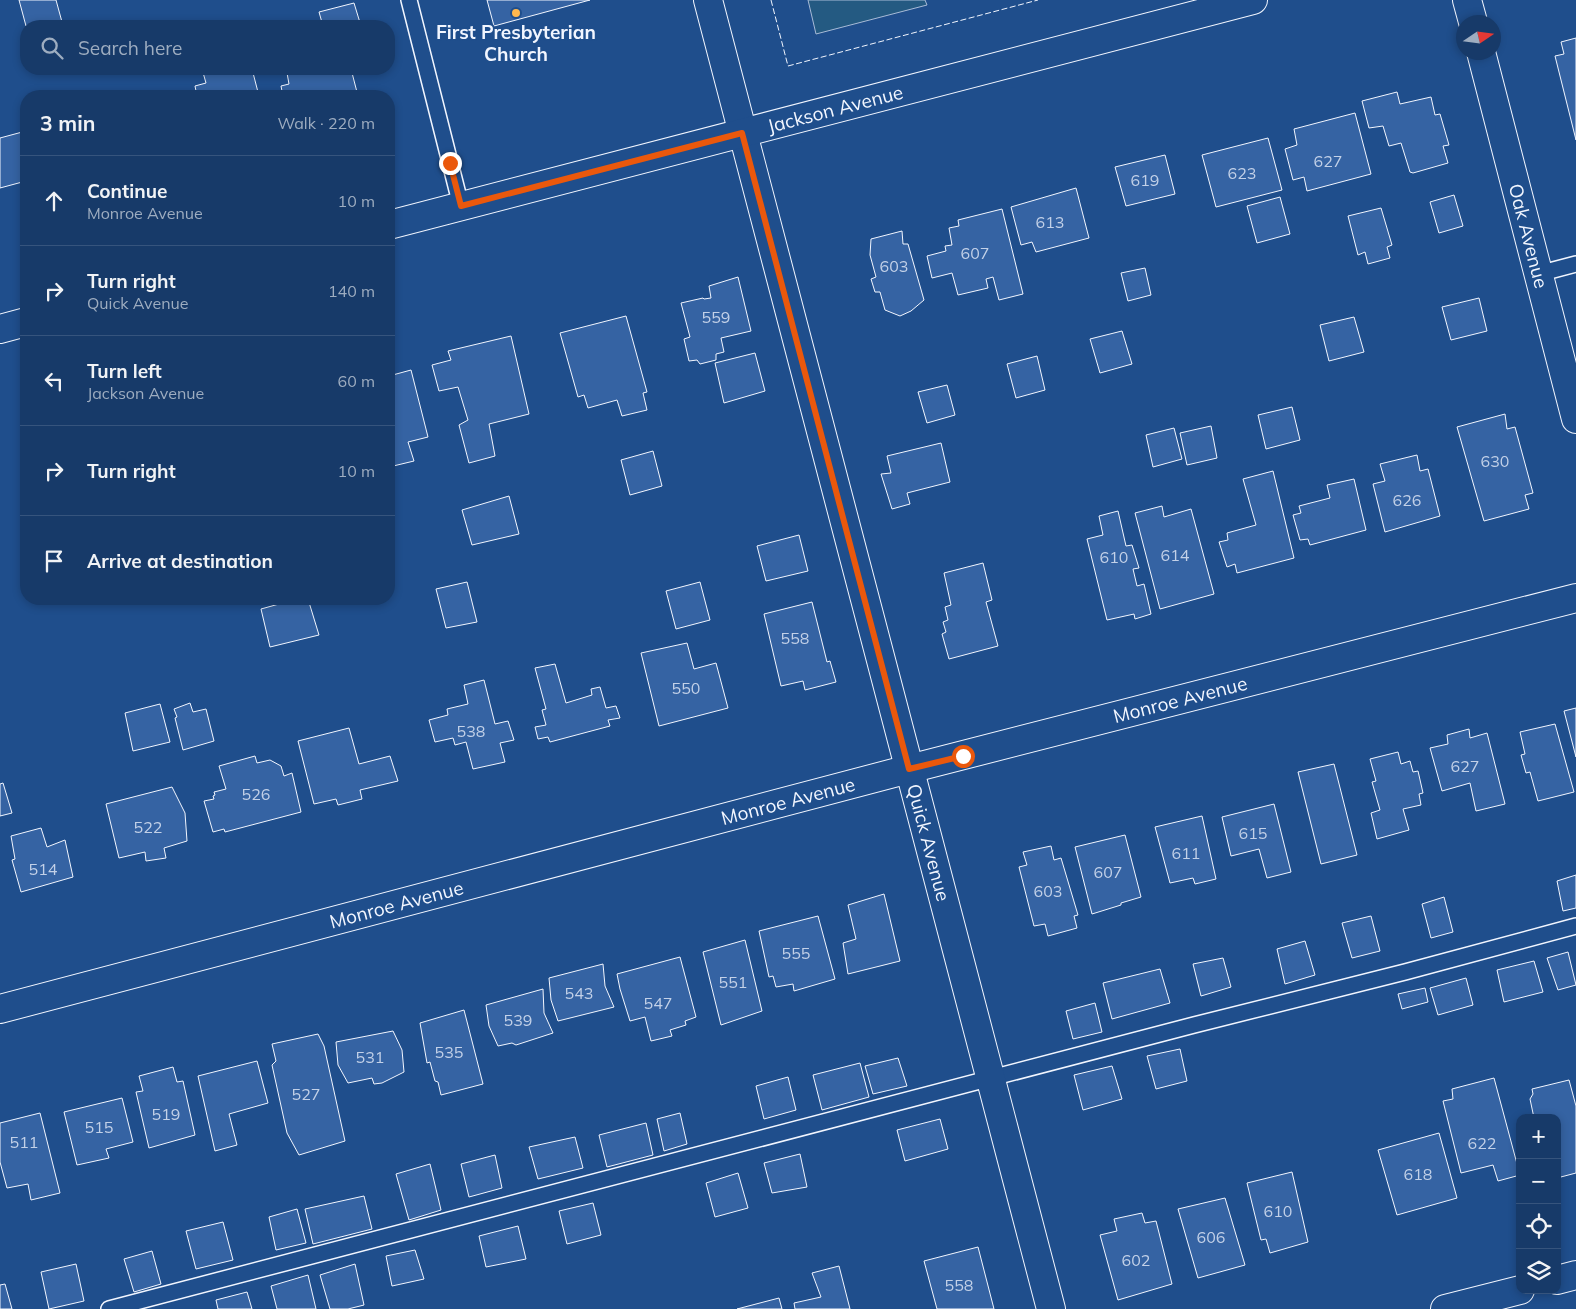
<!DOCTYPE html>
<meta charset="utf-8">
<style>
:root{--surface:#173a69;--page:#20416f;--text:#f1f3f6;--muted:#9eadc0;--line:#36547d}
body{margin:0;font-family:Mulish,sans-serif;background:var(--page);color:var(--text)}
.controls{position:absolute;right:15px;bottom:15px;display:grid;overflow:hidden;border-radius:10px;box-shadow:0 2px 8px #0003}
.controls button{width:45px;height:45px;display:grid;place-items:center;padding:0;border:0;border-bottom:1px solid var(--line);background:var(--surface);color:var(--text);font:25px sans-serif}
.compass{position:absolute;left:1456px;top:15px;width:45px;height:45px;border-radius:50%;background:var(--surface);box-shadow:0 2px 8px #0003;rotate:77deg}
.stop{position:absolute;width:15px;height:15px;margin:-11px;border:4px solid #ea580c;border-radius:50%;background:#fff}
.stop.end{background:#ea580c;border-color:#fff;box-shadow:0 1px 5px #0008}
.list{margin:0;padding:0;list-style:none}
h2{display:flex;justify-content:space-between;align-items:center;height:65px;margin:0;padding:0 20px;font-size:21px}
h2 small{font-size:16px;font-weight:400;color:var(--muted)}
.list li{display:grid;grid-template-columns:32px 1fr auto;gap:15px;align-items:center;box-sizing:border-box;height:90px;padding:0 20px;border-top:1px solid var(--line)}
.list b{display:block;font-size:19px;white-space:nowrap}
.list p{margin:0;font-size:16px;white-space:nowrap;color:var(--muted)}
.list em{font-size:16px;font-style:normal;color:var(--muted)}
.icon{flex:none;width:28px;height:28px;fill:none;stroke:currentColor;stroke-width:2;stroke-linecap:round;stroke-linejoin:round}
.map{position:relative;flex:none;width:1576px;height:1309px;overflow:hidden}
.search{position:absolute;background:var(--surface);box-shadow:0 2px 8px #0003;left:20px;top:20px;width:375px;height:55px;display:flex;align-items:center;gap:12px;box-sizing:border-box;padding:0 18px;border-radius:20px;color:var(--muted);font-size:19px}
.panel{position:absolute;background:var(--surface);box-shadow:0 2px 8px #0003;left:20px;top:90px;width:375px;height:515px;border-radius:20px}
.map>svg:first-child{display:block}
</style>
<div class="map">
<svg width="1576" height="1309" viewBox="0 0 1576 1309">
<rect width="100%" height="100%" fill="#1f4e8c"/>
<polygon fill="#245a82" stroke="#a8bbd7" points="808,0 925,0 927,5 816,34"/>
<g fill="#3563a3" stroke="#f2f6ff">
<polygon points="19,0 56,0 62,22 44,26 26,26"/>
<polygon points="487,0 590,0 494,26"/>
<polygon points="354,3 361,26 323,26 319,12"/>
<polygon points="1576,38 1576,140 1555,56 1564,54 1561,42"/>
<polygon points="202,69 252,69 259,96 197,96 195,86 206,83"/>
<polygon points="302,69 351,69 358,96 283,96 281,86 289,84 287,73"/>
<polygon points="1397,92 1400,104 1431,97 1435,115 1440,114 1449,145 1443,146 1448,163 1413,173 1410,172 1401,143 1389,146 1383,126 1369,128 1362,101"/>
<polygon points="1355,113 1371,174 1307,191 1304,177 1293,180 1285,149 1297,145 1294,129"/>
<polygon points="26,131 26,181 0,188 0,138"/>
<polygon points="1268,138 1282,190 1216,207 1202,155"/>
<polygon points="1165,155 1175,194 1126,206 1115,167"/>
<polygon points="1076,188 1089,238 1036,252 1032,242 1021,245 1011,207"/>
<polygon points="1454,195 1463,226 1439,233 1430,202"/>
<polygon points="1280,197 1290,234 1257,243 1247,206"/>
<polygon points="1381,208 1392,245 1387,247 1390,258 1368,264 1365,252 1358,255 1348,216"/>
<polygon points="1002,209 1023,294 999,300 993,277 986,279 988,288 958,295 952,273 932,278 927,256 946,251 945,246 952,245 949,228 959,226 958,220"/>
<polygon points="902,231 903,244 908,244 924,300 911,311 900,316 885,310 880,292 875,292 871,279 876,277 870,255 871,239"/>
<polygon points="1145,268 1151,295 1128,301 1121,273"/>
<polygon points="738,277 751,331 721,338 724,352 716,354 716,360 700,364 697,360 689,361 684,339 690,337 681,303 703,298 704,299 711,298 709,286"/>
<polygon points="1479,298 1487,331 1451,340 1442,307"/>
<polygon points="626,316 647,392 643,393 647,410 622,416 617,400 588,408 584,395 578,397 560,333"/>
<polygon points="1354,317 1364,352 1329,361 1320,325"/>
<polygon points="1122,331 1132,364 1100,373 1090,339"/>
<polygon points="511,336 529,414 489,424 495,456 469,463 459,425 468,420 458,387 439,391 432,365 451,360 448,351"/>
<polygon points="755,353 765,391 724,403 715,363"/>
<polygon points="1037,356 1045,390 1016,398 1007,364"/>
<polygon points="411,370 428,437 408,442 414,461 389,467 389,376"/>
<polygon points="947,385 955,415 927,423 918,392"/>
<polygon points="1292,407 1300,440 1266,449 1258,415"/>
<polygon points="1505,414 1507,429 1515,427 1533,493 1525,495 1529,509 1484,521 1457,427"/>
<polygon points="1211,426 1217,458 1187,465 1180,433"/>
<polygon points="1174,428 1182,459 1153,467 1146,435"/>
<polygon points="941,443 950,482 907,493 910,504 892,509 881,474 891,473 887,456"/>
<polygon points="653,451 662,486 630,495 621,460"/>
<polygon points="1417,455 1420,471 1428,469 1440,516 1385,532 1373,484 1385,481 1380,464"/>
<polygon points="1273,471 1294,558 1237,573 1235,564 1227,567 1219,542 1228,540 1227,533 1256,525 1243,479"/>
<polygon points="1354,479 1366,530 1310,545 1308,539 1300,540 1293,515 1301,513 1299,506 1330,498 1327,485"/>
<polygon points="509,496 519,534 472,545 462,510"/>
<polygon points="1162,506 1164,517 1191,509 1214,594 1160,609 1135,513"/>
<polygon points="1118,511 1126,546 1132,545 1139,568 1133,569 1137,586 1144,584 1151,614 1135,619 1134,614 1107,620 1087,539 1103,535 1099,516"/>
<polygon points="799,535 808,571 766,581 757,546"/>
<polygon points="983,563 992,600 986,602 998,646 949,659 942,634 946,632 943,622 948,620 945,607 951,605 944,573"/>
<polygon points="467,582 477,622 446,628 436,589"/>
<polygon points="700,582 710,620 676,629 666,591"/>
<polygon points="297,599 308,599 319,635 270,647 261,609"/>
<polygon points="812,602 827,662 830,661 836,682 805,690 803,681 781,686 764,614"/>
<polygon points="687,643 694,669 716,663 728,708 659,726 641,653"/>
<polygon points="555,664 566,703 592,695 591,689 600,687 606,708 616,706 620,718 608,720 610,726 550,742 548,737 538,739 535,727 546,725 542,710 546,709 535,668"/>
<polygon points="484,680 495,724 508,721 514,740 500,743 505,762 473,769 466,742 455,745 453,738 435,742 429,720 448,715 447,709 468,704 464,685"/>
<polygon points="190,703 193,712 206,709 214,741 183,750 175,718 177,717 174,709"/>
<polygon points="160,704 170,742 133,751 125,713"/>
<polygon points="1576,708 1576,757 1564,711"/>
<polygon points="1555,724 1574,792 1538,801 1530,772 1526,773 1521,755 1525,754 1520,732"/>
<polygon points="349,728 359,764 390,756 398,781 360,790 362,799 338,805 336,799 314,804 298,741"/>
<polygon points="1469,729 1470,738 1487,733 1505,804 1476,811 1470,783 1442,791 1430,748 1448,744 1447,735"/>
<polygon points="1398,752 1401,764 1410,761 1413,772 1418,771 1423,793 1419,794 1421,805 1403,809 1409,830 1377,839 1371,813 1380,810 1372,782 1376,781 1370,759"/>
<polygon points="255,756 257,763 270,760 281,766 284,776 292,773 301,812 225,832 224,829 213,832 204,801 214,799 213,796 215,795 214,792 226,789 219,766"/>
<polygon points="1334,764 1357,855 1321,864 1298,772"/>
<polygon points="3,783 12,813 0,816 0,784"/>
<polygon points="172,787 185,813 187,841 164,848 166,858 146,861 145,852 119,858 106,804"/>
<polygon points="1274,804 1291,872 1267,878 1259,849 1231,856 1222,817"/>
<polygon points="1202,816 1216,879 1195,884 1193,878 1170,883 1155,827"/>
<polygon points="41,828 47,847 65,840 73,877 21,892 12,860 15,859 11,836"/>
<polygon points="1125,835 1141,897 1121,903 1121,905 1092,914 1075,847"/>
<polygon points="1051,846 1054,860 1061,858 1078,915 1074,916 1077,928 1048,936 1045,924 1034,926 1019,867 1027,865 1023,852"/>
<polygon points="1576,875 1576,908 1563,911 1557,881"/>
<polygon points="884,894 900,961 848,974 843,943 856,939 848,905"/>
<polygon points="1444,897 1453,932 1431,938 1422,904"/>
<polygon points="818,916 835,979 794,991 793,984 776,987 773,976 769,977 759,931"/>
<polygon points="1371,916 1380,951 1352,958 1342,923"/>
<polygon points="745,940 762,1011 721,1025 703,952"/>
<polygon points="1305,941 1315,975 1285,984 1277,949"/>
<polygon points="1568,952 1576,985 1558,990 1547,958"/>
<polygon points="680,957 696,1017 685,1021 686,1025 670,1030 672,1036 651,1041 645,1017 630,1021 620,989 617,974"/>
<polygon points="1223,958 1231,987 1201,996 1193,964"/>
<polygon points="1534,961 1543,992 1504,1002 1497,970"/>
<polygon points="603,964 605,986 614,1007 558,1021 551,1000 549,978"/>
<polygon points="1160,969 1170,1003 1112,1019 1103,983"/>
<polygon points="1466,978 1473,1005 1438,1015 1430,988"/>
<polygon points="1425,988 1428,1002 1402,1009 1398,994"/>
<polygon points="543,989 544,1013 553,1033 516,1045 512,1043 498,1046 489,1026 486,1005"/>
<polygon points="1095,1003 1102,1032 1073,1039 1066,1011"/>
<polygon points="464,1010 483,1084 441,1095 438,1082 435,1081 430,1062 427,1063 420,1023"/>
<polygon points="393,1031 402,1050 404,1072 382,1083 374,1084 372,1078 348,1083 338,1065 336,1042"/>
<polygon points="318,1034 324,1046 345,1141 299,1155 287,1133 272,1065 276,1061 272,1044"/>
<polygon points="1180,1049 1187,1081 1156,1089 1147,1056"/>
<polygon points="898,1058 907,1086 873,1094 865,1066"/>
<polygon points="257,1061 268,1103 229,1114 237,1145 215,1151 198,1076"/>
<polygon points="860,1063 869,1097 822,1110 813,1075"/>
<polygon points="1112,1066 1122,1099 1083,1110 1074,1075"/>
<polygon points="173,1067 177,1082 183,1081 195,1135 149,1148 136,1092 143,1091 139,1076"/>
<polygon points="788,1077 796,1110 764,1119 756,1086"/>
<polygon points="1494,1078 1520,1175 1498,1181 1493,1165 1461,1173 1443,1101 1453,1099 1452,1089"/>
<polygon points="1569,1080 1576,1106 1576,1173 1557,1178 1557,1118 1534,1118 1530,1099 1533,1094 1532,1089"/>
<polygon points="122,1098 133,1142 106,1149 109,1158 77,1165 64,1112"/>
<polygon points="40,1113 60,1193 31,1200 28,1184 7,1188 0,1162 0,1123"/>
<polygon points="680,1113 687,1144 664,1151 657,1119"/>
<polygon points="940,1119 948,1149 905,1161 897,1130"/>
<polygon points="646,1123 653,1155 607,1167 599,1135"/>
<polygon points="1439,1133 1457,1198 1397,1215 1378,1150"/>
<polygon points="575,1137 583,1168 538,1179 529,1147"/>
<polygon points="800,1154 807,1187 772,1193 764,1163"/>
<polygon points="495,1155 502,1188 469,1197 461,1164"/>
<polygon points="430,1164 441,1210 409,1220 396,1174"/>
<polygon points="1292,1172 1308,1242 1270,1253 1266,1239 1261,1240 1247,1183"/>
<polygon points="738,1173 748,1208 715,1217 706,1183"/>
<polygon points="364,1196 372,1229 313,1244 305,1209"/>
<polygon points="1225,1198 1245,1265 1198,1278 1178,1209"/>
<polygon points="593,1203 601,1235 567,1244 559,1211"/>
<polygon points="297,1209 306,1243 276,1250 269,1217"/>
<polygon points="1142,1213 1145,1223 1156,1221 1172,1284 1118,1300 1100,1235 1117,1231 1114,1219"/>
<polygon points="223,1222 233,1260 196,1269 186,1231"/>
<polygon points="518,1226 526,1259 486,1267 479,1236"/>
<polygon points="978,1247 994,1309 937,1309 924,1261"/>
<polygon points="415,1250 424,1279 392,1286 386,1256"/>
<polygon points="152,1251 161,1284 134,1292 124,1259"/>
<polygon points="76,1264 84,1301 49,1309 41,1272"/>
<polygon points="355,1264 364,1305 348,1309 330,1309 320,1275"/>
<polygon points="839,1266 850,1309 795,1309 794,1303 821,1297 812,1273"/>
<polygon points="308,1275 316,1309 277,1309 271,1286"/>
<polygon points="5,1284 12,1309 0,1309 0,1285"/>
<polygon points="247,1292 252,1309 218,1309 216,1300"/>
<polygon points="779,1298 782,1309 737,1309"/>
</g>
<g fill="none" stroke-linecap="round" stroke-linejoin="round">
<defs>
<g id="service">
<polyline points="409,0 461,206"/>
<polyline points="1538,274 1576,264"/>
<polyline points="109,1309 1194,1025 1405,972 1576,926"/>
</g>
<g id="minor">
<path id="s1" d="M 708,0 L 1051,1309"/>
<polyline points="1467,0 1473,22"/>
<path id="s2" d="M 1481,52 L 1576,419"/>
<path id="s3" d="M 389,225 L 1253,0"/>
<polyline points="0,329 26,322"/>
<path id="s4" d="M 0,1009 L 909,769 L 1576,598"/>
<polyline points="1557,1280 1576,1275"/>
<polyline points="1445,1309 1520,1290"/>
</g>
</defs>
<use href="#service" stroke="#f2f6ff" stroke-width="18"/>
<use href="#minor" stroke="#f2f6ff" stroke-width="30"/>
<use href="#service" stroke="#1f4e8c" stroke-width="15"/>
<use href="#minor" stroke="#1f4e8c" stroke-width="28"/>
<polyline stroke="#f2f6ff" stroke-width="1" stroke-dasharray="6 2.5" stroke-linecap="butt" points="771,0 788,66 1038,0"/>
</g>
<g fill="none" stroke-linecap="round" stroke-linejoin="round">
<polyline stroke="#ea580c" stroke-width="6" points="450,163 461,206 742,133 909,769 963,756"/>
</g>
<circle fill="#ffb74d" stroke="#1f4e8c" stroke-width="2" cx="516" cy="13" r="5"/>
<g text-anchor="middle" dominant-baseline="central" stroke-width="4" stroke-linejoin="round" paint-order="stroke">
<g font-size="16" fill="#c3d1e8">
<text x="1328" y="161">627</text>
<text x="1242" y="173">623</text>
<text x="1145" y="180">619</text>
<text x="1050" y="222">613</text>
<text x="975" y="253">607</text>
<text x="894" y="266">603</text>
<text x="716" y="317">559</text>
<text x="1495" y="461">630</text>
<text x="1407" y="500">626</text>
<text x="1175" y="555">614</text>
<text x="1114" y="557">610</text>
<text x="795" y="638">558</text>
<text x="686" y="688">550</text>
<text x="471" y="731">538</text>
<text x="1465" y="766">627</text>
<text x="256" y="794">526</text>
<text x="148" y="827">522</text>
<text x="1253" y="833">615</text>
<text x="1186" y="853">611</text>
<text x="43" y="869">514</text>
<text x="1108" y="872">607</text>
<text x="1048" y="891">603</text>
<text x="796" y="953">555</text>
<text x="733" y="982">551</text>
<text x="579" y="993">543</text>
<text x="658" y="1003">547</text>
<text x="518" y="1020">539</text>
<text x="449" y="1052">535</text>
<text x="370" y="1057">531</text>
<text x="306" y="1094">527</text>
<text x="166" y="1114">519</text>
<text x="99" y="1127">515</text>
<text x="24" y="1142">511</text>
<text x="1482" y="1143">622</text>
<text x="1418" y="1174">618</text>
<text x="1278" y="1211">610</text>
<text x="1211" y="1237">606</text>
<text x="1136" y="1260">602</text>
<text x="959" y="1285">558</text>
</g>
<g font-size="19" font-weight="bold" fill="#f2f6ff" stroke="#1f4e8c">
<text x="516" y="32">First Presbyterian<tspan x="516" dy="22">Church</tspan></text>
</g>
<g font-size="19" fill="#f2f6ff" stroke="#1f4e8c">
<text stroke="none"><textPath href="#s3" startOffset="461">Jackson Avenue</textPath></text>
<text stroke="none"><textPath href="#s2" startOffset="190">Oak Avenue</textPath></text>
<text stroke="none"><textPath href="#s4" startOffset="1220">Monroe Avenue</textPath></text>
<text stroke="none"><textPath href="#s4" startOffset="815">Monroe Avenue</textPath></text>
<text stroke="none"><textPath href="#s1" startOffset="871">Quick Avenue</textPath></text>
<text stroke="none"><textPath href="#s4" startOffset="410">Monroe Avenue</textPath></text>
</g>
</g>
</svg>
<div class="controls">
<button>+</button>
<button>−</button>
<button><svg class="icon" aria-label="locate" viewBox="0 0 24 24"><circle cx="12" cy="12" r="6"/><path d="M12 2v4M12 18v4M2 12h4M18 12h4"/></svg></button>
<button><svg class="icon" aria-label="layers" viewBox="0 0 24 24"><path d="M12 4l9 5-9 5-9-5zM3 14l9 5 9-5"/></svg></button>
</div>
<svg class="compass" viewBox="-18 -18 36 36"><path d="M0-13l5 13h-10z" fill="#e53935"/><path d="M0 13l5-13h-10z" fill="#9eadc0"/></svg>
<div class="stop" style="left:963px;top:756px"></div>
<div class="stop end" style="left:450px;top:163px"></div>
<div class="search"><svg class="icon" aria-label="search" viewBox="0 0 24 24"><circle cx="10" cy="10" r="6"/><path d="M15 15l6 6"/></svg>Search here</div>
<section class="panel">
<h2>3 min<small>Walk · 220 m</small></h2>
<ul class="list">
<li><svg class="icon" aria-label="ahead" viewBox="0 0 24 24"><path d="M12 20V5M6 11l6-6 6 6"/></svg><div><b>Continue</b><p>Monroe Avenue</p></div><em>10 m</em></li>
<li><svg class="icon" aria-label="right" viewBox="0 0 24 24"><path d="M7 20v-9h11M14 6l5 5-5 5"/></svg><div><b>Turn right</b><p>Quick Avenue</p></div><em>140 m</em></li>
<li><svg class="icon" aria-label="left" viewBox="0 0 24 24"><path d="M17 20v-9H6M10 6l-5 5 5 5"/></svg><div><b>Turn left</b><p>Jackson Avenue</p></div><em>60 m</em></li>
<li><svg class="icon" aria-label="right" viewBox="0 0 24 24"><path d="M7 20v-9h11M14 6l5 5-5 5"/></svg><div><b>Turn right</b></div><em>10 m</em></li>
<li><svg class="icon" aria-label="arrive" viewBox="0 0 24 24"><path d="M6 21V4h12l-3 4 3 4H6"/></svg><div><b>Arrive at destination</b></div></li>
</ul>
</section>
</div>
